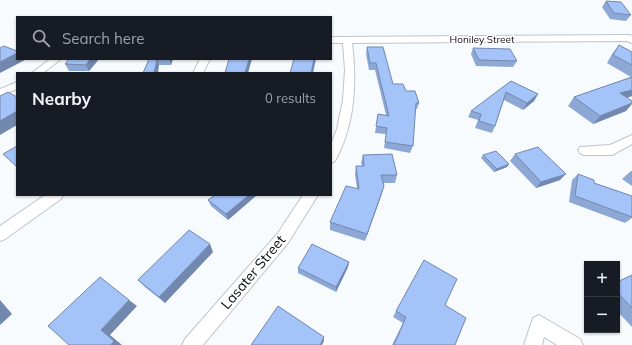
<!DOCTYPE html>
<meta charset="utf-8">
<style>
:root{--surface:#171b24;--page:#242831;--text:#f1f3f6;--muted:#9ea1a6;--line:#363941}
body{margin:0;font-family:Mulish,sans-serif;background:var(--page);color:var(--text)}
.controls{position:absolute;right:12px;bottom:12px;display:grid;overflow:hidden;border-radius:0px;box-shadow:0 1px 3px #0004}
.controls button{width:36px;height:36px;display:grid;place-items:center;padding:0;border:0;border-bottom:1px solid var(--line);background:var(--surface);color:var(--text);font:20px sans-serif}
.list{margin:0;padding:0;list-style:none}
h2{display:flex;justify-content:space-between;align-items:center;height:52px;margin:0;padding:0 16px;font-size:17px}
h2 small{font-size:13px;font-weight:400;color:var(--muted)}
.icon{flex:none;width:22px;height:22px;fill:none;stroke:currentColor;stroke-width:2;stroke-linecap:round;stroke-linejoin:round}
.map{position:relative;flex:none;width:632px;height:345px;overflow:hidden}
.search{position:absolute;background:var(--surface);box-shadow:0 1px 3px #0004;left:16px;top:16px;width:316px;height:44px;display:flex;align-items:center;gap:10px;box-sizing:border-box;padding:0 14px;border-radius:0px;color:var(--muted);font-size:15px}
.panel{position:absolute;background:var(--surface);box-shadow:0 1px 3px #0004;left:16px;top:72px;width:316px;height:124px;border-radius:0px}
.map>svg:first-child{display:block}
</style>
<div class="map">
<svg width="632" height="345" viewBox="0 0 632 345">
<rect width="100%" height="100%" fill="#f8fbfe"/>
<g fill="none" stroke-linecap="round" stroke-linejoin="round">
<defs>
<g id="street">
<path d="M 629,35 L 632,36 L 632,43 L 627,41 L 352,43 C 357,83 355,125 335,161 L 331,163 L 331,144 L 337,129 L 343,100 L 345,70 L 343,43 L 331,43 L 331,37 Z"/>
<polygon points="50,59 61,59 43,73 32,73"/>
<polygon points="200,59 210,59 203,73 193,73"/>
<polygon points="17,82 17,89 0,96 0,89"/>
<polygon points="632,135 632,144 612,155 584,155 580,153 578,150 580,147 610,145"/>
<polygon points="45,195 63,195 61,199 5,239 0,241 0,226"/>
<polygon points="303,195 318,195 288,243 203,345 182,345 185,339 278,233"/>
<polygon points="539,315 580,339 583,345 557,345 544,337 542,345 524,345 533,318"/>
</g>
</defs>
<use href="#street" stroke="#bec4cd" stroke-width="2"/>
<use href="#street" fill="#fff" fill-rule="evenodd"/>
</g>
<g fill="#8da8d5">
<polygon points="606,1 631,15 626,21 610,19 602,7"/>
<polygon points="619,45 632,52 632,96 627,98 626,111 593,124 568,106 574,97 631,77 607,63 612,54"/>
<polygon points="367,47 393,84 406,91 419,103 417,109 415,109 413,146 410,153 384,148 386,134 375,133 378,114 386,115 375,70 369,70 366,54"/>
<polygon points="473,48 517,61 513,67 476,66 471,54"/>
<polygon points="69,59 99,59 89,71 69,71 65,64"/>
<polygon points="149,59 173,59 171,65 159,65"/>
<polygon points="511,81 538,94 534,101 523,110 504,100 495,126 492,133 475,128 478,120 468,117 471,111"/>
<polygon points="515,154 560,180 536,188 510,161"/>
<polygon points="363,155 397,175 395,183 383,183 382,193 365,241 330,230 330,222 357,189 355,174 356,166 362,166 361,163"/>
<polygon points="483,155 507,167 494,172 481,158"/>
<polygon points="631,171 632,171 632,186 622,179"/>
<polygon points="578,174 594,183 632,196 632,218 625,223 569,202 572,180"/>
<polygon points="257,195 228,220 211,206 208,200"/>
<polygon points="213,252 165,303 145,287 138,280"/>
<polygon points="424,260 445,305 455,345 392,345 403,323 393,317"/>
<polygon points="349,262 348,267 336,292 298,273 298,268"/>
<polygon points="632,275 632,327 617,311 617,282"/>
</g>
<g fill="#7388ae">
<polygon points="17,53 17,59 24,59 25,60 0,73 0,62"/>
<polygon points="90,59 99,59 89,71 86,65"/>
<polygon points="157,59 159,65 158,73 154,73"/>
<polygon points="169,59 173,59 171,65"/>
<polygon points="249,59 252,59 248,73 245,73"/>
<polygon points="314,59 316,59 313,73 311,73"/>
<polygon points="632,90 632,96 613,102 620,93"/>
<polygon points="538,94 534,101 523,110 527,103"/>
<polygon points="632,103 632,104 626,111 593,124 600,116"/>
<polygon points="17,111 17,125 0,135 0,121"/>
<polygon points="509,164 507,167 494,172 497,169"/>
<polygon points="566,174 560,180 536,188 541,182"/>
<polygon points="384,186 382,193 365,241 367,234"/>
<polygon points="249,195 257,195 228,220 226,214"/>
<polygon points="210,244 213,252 165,303 159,297"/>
<polygon points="349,262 348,267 336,292 336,287"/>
<polygon points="0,300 12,314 0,325"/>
<polygon points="129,300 137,306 110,335 122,345 111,345 101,330"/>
<polygon points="324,337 324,341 322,345 320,345"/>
</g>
<g fill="#a4c3f8" stroke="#7388ae">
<polygon points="606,1 621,2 631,15 614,13"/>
<polygon points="619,45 632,52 632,65 613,55"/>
<polygon points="4,46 17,51 17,53 0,62 0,48"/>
<polygon points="367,47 383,47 393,84 403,84 406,91 415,91 419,103 416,103 413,146 385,142 387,128 376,126 378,114 389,116 376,63 370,63"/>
<polygon points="473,48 510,49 517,61 479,60"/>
<polygon points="69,59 90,59 86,65 65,64"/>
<polygon points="149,59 157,59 154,73 143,73"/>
<polygon points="229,59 249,59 245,73 225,73"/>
<polygon points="294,59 314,59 311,73 290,73"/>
<polygon points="632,77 632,90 620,93 632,101 632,103 600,116 574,97"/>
<polygon points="511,81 538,94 527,103 506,92 495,126 479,121 481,114 471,111"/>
<polygon points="8,92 17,97 17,111 0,121 0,96"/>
<polygon points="17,146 17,167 3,154"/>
<polygon points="538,147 566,174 541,182 515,154"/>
<polygon points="496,151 509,164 497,169 483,155"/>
<polygon points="392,154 397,175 381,175 384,186 367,234 330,222 346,186 359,189 356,166 364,166 363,155"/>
<polygon points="578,174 594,180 594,183 632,196 632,217 575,196"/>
<polygon points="215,195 249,195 226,214 208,200"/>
<polygon points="189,230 210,244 159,297 138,280"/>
<polygon points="312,244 349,262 336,287 298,268"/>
<polygon points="424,260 457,279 445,305 466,318 455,345 394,345 406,317 396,311"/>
<polygon points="632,275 632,308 617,292 617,282"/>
<polygon points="100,277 129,300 101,330 114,341 111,345 69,345 48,326"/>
<polygon points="278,306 324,337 320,345 251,345"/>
</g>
<g text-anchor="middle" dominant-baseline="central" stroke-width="3" stroke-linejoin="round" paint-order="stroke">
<g font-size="10" fill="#0c0e11" stroke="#fff">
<text x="482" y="39">Honiley Street</text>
</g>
<g font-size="14" fill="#0c0e11" stroke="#fff">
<text transform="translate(253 272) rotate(-50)">Lasater Street</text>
</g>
</g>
</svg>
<div class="controls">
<button>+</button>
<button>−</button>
</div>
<div class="search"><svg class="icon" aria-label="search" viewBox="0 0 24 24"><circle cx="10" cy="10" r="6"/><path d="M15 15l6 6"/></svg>Search here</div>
<section class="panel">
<h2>Nearby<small>0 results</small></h2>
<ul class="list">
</ul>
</section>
</div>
